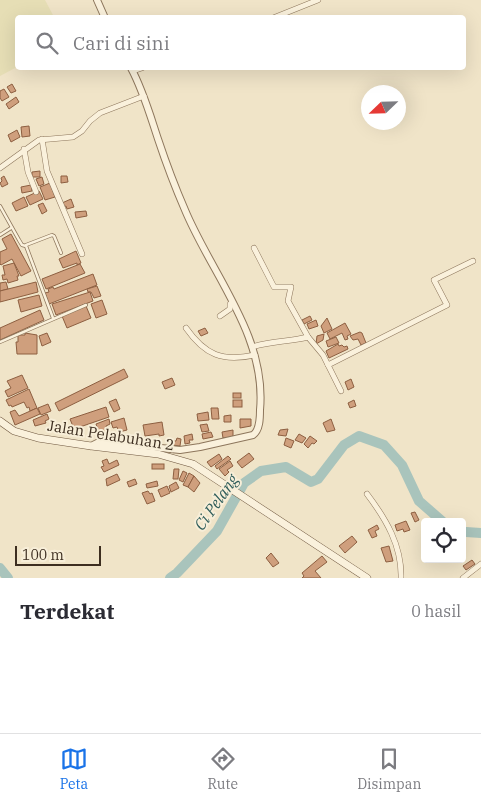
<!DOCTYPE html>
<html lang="id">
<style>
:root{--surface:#fff;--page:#f2f2f3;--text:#2b2b33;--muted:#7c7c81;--line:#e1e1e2;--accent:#1a73e8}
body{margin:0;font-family:"IBM Plex Serif",serif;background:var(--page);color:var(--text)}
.controls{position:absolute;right:15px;bottom:15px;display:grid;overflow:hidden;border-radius:5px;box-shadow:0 5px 20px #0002}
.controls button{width:45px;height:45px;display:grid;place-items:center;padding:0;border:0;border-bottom:1px solid var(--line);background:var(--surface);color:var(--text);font:25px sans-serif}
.compass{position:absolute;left:361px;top:85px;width:45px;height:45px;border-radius:50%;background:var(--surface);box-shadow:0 5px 20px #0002;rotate:247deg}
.scale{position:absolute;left:15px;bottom:12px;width:86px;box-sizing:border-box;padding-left:5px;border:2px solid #3d2e20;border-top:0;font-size:14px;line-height:18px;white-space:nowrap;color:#3d2e20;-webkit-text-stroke:4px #f7eed8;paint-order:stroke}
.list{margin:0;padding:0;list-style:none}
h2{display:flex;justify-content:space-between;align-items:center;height:65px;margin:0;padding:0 20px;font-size:21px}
h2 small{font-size:16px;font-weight:400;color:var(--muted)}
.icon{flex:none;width:28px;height:28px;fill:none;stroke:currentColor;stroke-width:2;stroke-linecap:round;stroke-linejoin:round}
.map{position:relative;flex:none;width:481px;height:578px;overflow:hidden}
.search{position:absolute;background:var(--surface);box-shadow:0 5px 20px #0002;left:15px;right:15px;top:15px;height:55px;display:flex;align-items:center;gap:12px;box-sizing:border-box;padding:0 18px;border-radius:5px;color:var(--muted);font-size:19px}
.sheet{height:155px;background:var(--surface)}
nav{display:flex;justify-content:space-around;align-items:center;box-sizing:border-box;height:70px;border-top:1px solid var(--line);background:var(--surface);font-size:14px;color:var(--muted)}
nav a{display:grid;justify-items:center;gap:2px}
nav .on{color:var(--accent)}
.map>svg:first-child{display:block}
</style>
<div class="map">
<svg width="481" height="578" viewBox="0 0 481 578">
<rect width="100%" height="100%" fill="#f0e4c8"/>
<polygon fill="#e6deb5" points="0,0 45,0 54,17 18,18 17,67 0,76"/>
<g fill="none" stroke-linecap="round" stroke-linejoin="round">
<g stroke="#a9c4bc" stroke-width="10">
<polyline points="462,531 466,532 481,533"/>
<polyline points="0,568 8,578"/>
<polyline points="170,578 177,573 217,531 244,483 261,471 286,467 311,482 318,479 344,445 359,436 384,445 402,465 419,501 443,522"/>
</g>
</g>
<g fill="#cf9f7d" stroke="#8d5f41">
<polygon points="12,84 16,91 11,93 7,87"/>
<polygon points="4,89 9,97 2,101 0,98 0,91"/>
<polygon points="16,97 19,102 9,109 6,104"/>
<polygon points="29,126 30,136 22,137 21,127"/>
<polygon points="17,130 20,137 11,142 8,135"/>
<polygon points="40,171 40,177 32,177 32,172"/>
<polygon points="4,176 8,184 2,187 0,183 2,181 1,178"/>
<polygon points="61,176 67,176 68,182 61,183"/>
<polygon points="42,177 44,184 39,186 36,179"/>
<polygon points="50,183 55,197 45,200 40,187"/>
<polygon points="31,185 32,191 22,193 21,187"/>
<polygon points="39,191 43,199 30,205 26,197"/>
<polygon points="24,197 28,206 16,211 12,203"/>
<polygon points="71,199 74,207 67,209 66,206 63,207 62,203"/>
<polygon points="43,203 47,211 42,214 38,205"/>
<polygon points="86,211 87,216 76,218 75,212"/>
<polygon points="11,234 31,271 21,276 12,259 1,265 0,264 0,252 7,249 2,239"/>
<polygon points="76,251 81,263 77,265 77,263 63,268 59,259"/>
<polygon points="14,263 19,276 17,276 18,280 8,283 7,279 3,280 2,275 5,275 3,266"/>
<polygon points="80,264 85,273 46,289 42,279"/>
<polygon points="93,274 97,285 49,304 45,293 49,292 48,289 53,287 54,289"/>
<polygon points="6,282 8,289 0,291 0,283"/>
<polygon points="36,282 38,292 0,302 0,291"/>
<polygon points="97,286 101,296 94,298 91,292 88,292 87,289"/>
<polygon points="90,292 93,301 56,315 52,304"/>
<polygon points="39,295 42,306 21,312 18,300"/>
<polygon points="102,300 107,314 96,318 91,304"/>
<polygon points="86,306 91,318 67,328 62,316"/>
<polygon points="40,310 44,320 0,340 0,328"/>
<polygon points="310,316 312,320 304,324 302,320"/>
<polygon points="327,318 332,329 324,333 321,326"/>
<polygon points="316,320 318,326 309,329 307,324"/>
<polygon points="345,323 351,334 347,336 348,339 345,340 342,333 330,339 327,333"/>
<polygon points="205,328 208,333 201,336 198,331"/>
<polygon points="360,332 362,333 366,343 361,345 358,339 353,340 350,336"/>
<polygon points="25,333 37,335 37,354 17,354 16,342 18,342 18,335 25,335"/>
<polygon points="47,333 51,342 42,346 39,336"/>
<polygon points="324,334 323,340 316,344 317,336"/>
<polygon points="336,337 339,343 328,347 326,341"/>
<polygon points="338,344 339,346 342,345 344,347 347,346 348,349 329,358 326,351"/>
<polygon points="124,369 128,377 59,411 55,403"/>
<polygon points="22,375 28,388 8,397 5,391 11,388 7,381"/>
<polygon points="172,378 175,385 165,389 162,382"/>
<polygon points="351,379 354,387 348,390 345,382"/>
<polygon points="29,389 37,408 30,411 29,407 27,408 24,402 12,407 11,405 9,406 6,400"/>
<rect x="233" y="393" width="8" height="5"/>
<polygon points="116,399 120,409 114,412 109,402"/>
<rect x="233" y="400" width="9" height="7"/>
<polygon points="354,400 356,406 350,408 348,403"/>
<polygon points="48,404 51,411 41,415 38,408"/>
<polygon points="106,407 109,417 74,429 70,419"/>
<polygon points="37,408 40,414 15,425 10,412 15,410 19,416"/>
<polygon points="211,408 218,408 219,419 212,419"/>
<polygon points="208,412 209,420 198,421 197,414"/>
<polygon points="47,414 49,419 45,421 46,423 35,426 33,420"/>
<polygon points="231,415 231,422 224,422 224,416"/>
<polygon points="124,418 127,430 119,432 117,427 113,428 111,422"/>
<polygon points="109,419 110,424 106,426 108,433 100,436 96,424"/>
<polygon points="240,419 251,419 251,426 240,428"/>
<polygon points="331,419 335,430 327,432 323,423"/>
<polygon points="162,422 164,435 159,436 159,434 145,436 143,425"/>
<polygon points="207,424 209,431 202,432 200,425"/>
<polygon points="288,429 286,436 278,435 280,430"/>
<polygon points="233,430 233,437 223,438 222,432"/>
<polygon points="211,432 213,437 203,439 202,434"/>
<polygon points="192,434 193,440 189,440 190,443 185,444 184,436"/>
<polygon points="299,434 306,438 302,443 295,440"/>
<polygon points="310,436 317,441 314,444 312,443 308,448 304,444"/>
<polygon points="177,438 181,439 180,446 172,445 172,441 176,441"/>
<polygon points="286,438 294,441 291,448 284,445"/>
<polygon points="249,453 254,459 242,468 237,462"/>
<polygon points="219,454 222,459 211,467 207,462"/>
<polygon points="228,456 231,459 217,469 215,466"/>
<polygon points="107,459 109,464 117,460 119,465 104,472 101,467 104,466 102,461"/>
<polygon points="230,461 233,466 227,470 229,472 225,476 219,469"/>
<rect x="152" y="464" width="12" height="5"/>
<polygon points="174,469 179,469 178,479 173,479"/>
<polygon points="183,471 187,473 183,482 179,480"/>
<polygon points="189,473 194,476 188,487 183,485"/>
<polygon points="117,474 120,480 107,486 106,479"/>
<polygon points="194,476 200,483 194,492 188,487"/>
<polygon points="135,479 137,484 129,487 127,482"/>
<polygon points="157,481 158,486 147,488 146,484"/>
<polygon points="176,482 179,488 171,492 169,486"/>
<polygon points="167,486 170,493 161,497 158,490"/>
<polygon points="148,491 150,494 152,493 155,501 147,504 142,493"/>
<polygon points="415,512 419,520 415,522 411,513"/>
<polygon points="406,521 410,530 404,532 403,529 397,531 395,525"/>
<polygon points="377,525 379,529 375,531 377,536 372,538 368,530"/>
<polygon points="352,536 357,542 345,553 339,546"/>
<polygon points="389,546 393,561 386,562 381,548"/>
<polygon points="271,553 279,563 273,567 266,558"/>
<polygon points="322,556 327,562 315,571 321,578 302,578 304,576 302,573"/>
<polygon points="472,560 475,564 466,570 463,566"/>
</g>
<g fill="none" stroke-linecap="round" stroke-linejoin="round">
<defs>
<g id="service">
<polyline points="0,206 19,240 22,245 26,246 53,318"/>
<polyline points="0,235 11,228"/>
<polyline points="26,245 52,235 54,236 61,253"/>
<polyline points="0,342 86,305"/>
</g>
<g id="minor">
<polyline points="273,18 318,0"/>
<polyline points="133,71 142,68"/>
<polyline points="42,139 47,171 82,254"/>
<polyline points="24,149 28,172 36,192"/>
<polyline points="0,168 39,140 73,137 82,131 90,121 100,113 144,96"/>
<polyline points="254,248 274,287 291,287 288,301 308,337"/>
<polyline points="220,316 230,309 230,304 232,302"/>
<path d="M 186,328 C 205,355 222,362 255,355"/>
<path d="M 252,347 C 272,341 288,342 308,337 L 323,355 L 341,391"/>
<polyline points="328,365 447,305 434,280 473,261"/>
<path d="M 367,494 C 386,519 402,546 401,578"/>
<polyline points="463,578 481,564"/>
</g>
<g id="tertiary">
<polyline points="97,0 105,18"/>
<path d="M 91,446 L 99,442 L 104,442 L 180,450 L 200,447 L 253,435 C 260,430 260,418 260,410 C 267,336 212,275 185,210 C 175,187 166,163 158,139 C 150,115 143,90 131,68"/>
</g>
<polyline id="secondary" points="0,421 14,431 38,438 91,446 158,454 193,464 367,578"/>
</defs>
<use href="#service" stroke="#8d765c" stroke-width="4"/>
<use href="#minor" stroke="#8d765c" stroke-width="6"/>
<use href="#tertiary" stroke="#8d765c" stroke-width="8"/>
<use href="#secondary" stroke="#6f573f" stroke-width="8"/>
<use href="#service" stroke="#faf1dc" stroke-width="2.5"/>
<use href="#minor" stroke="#faf1dc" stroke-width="5"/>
<use href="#tertiary" stroke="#faf1dc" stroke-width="6"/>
<use href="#secondary" stroke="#faf1dc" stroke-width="7"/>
</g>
<g text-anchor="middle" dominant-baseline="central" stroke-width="4" stroke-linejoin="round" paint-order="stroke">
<g font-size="15" fill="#3d2e20" stroke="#f7eed8">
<text transform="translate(111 435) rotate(9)">Jalan Pelabuhan 2</text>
</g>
<g font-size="16" font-style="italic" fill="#2f5d5a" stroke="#f7eed8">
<text transform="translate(216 502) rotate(-55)">Ci Pelang</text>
</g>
</g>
</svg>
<div class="controls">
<button><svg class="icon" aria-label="locate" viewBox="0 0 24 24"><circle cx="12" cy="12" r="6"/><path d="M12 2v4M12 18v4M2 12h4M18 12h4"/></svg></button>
</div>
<svg class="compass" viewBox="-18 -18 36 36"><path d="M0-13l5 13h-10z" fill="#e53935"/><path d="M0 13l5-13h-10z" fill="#7c7c81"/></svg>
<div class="scale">100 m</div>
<div class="search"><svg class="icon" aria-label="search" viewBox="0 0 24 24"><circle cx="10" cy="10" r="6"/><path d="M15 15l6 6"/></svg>Cari di sini</div>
</div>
<section class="sheet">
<h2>Terdekat<small>0 hasil</small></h2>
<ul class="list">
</ul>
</section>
<nav>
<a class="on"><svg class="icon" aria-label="map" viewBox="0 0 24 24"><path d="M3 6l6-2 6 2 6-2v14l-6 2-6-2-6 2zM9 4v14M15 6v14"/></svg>Peta</a>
<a><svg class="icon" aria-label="directions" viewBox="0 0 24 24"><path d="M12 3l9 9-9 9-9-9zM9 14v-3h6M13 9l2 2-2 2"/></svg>Rute</a>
<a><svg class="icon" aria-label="saved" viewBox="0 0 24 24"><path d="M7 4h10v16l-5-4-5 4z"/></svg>Disimpan</a>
</nav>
